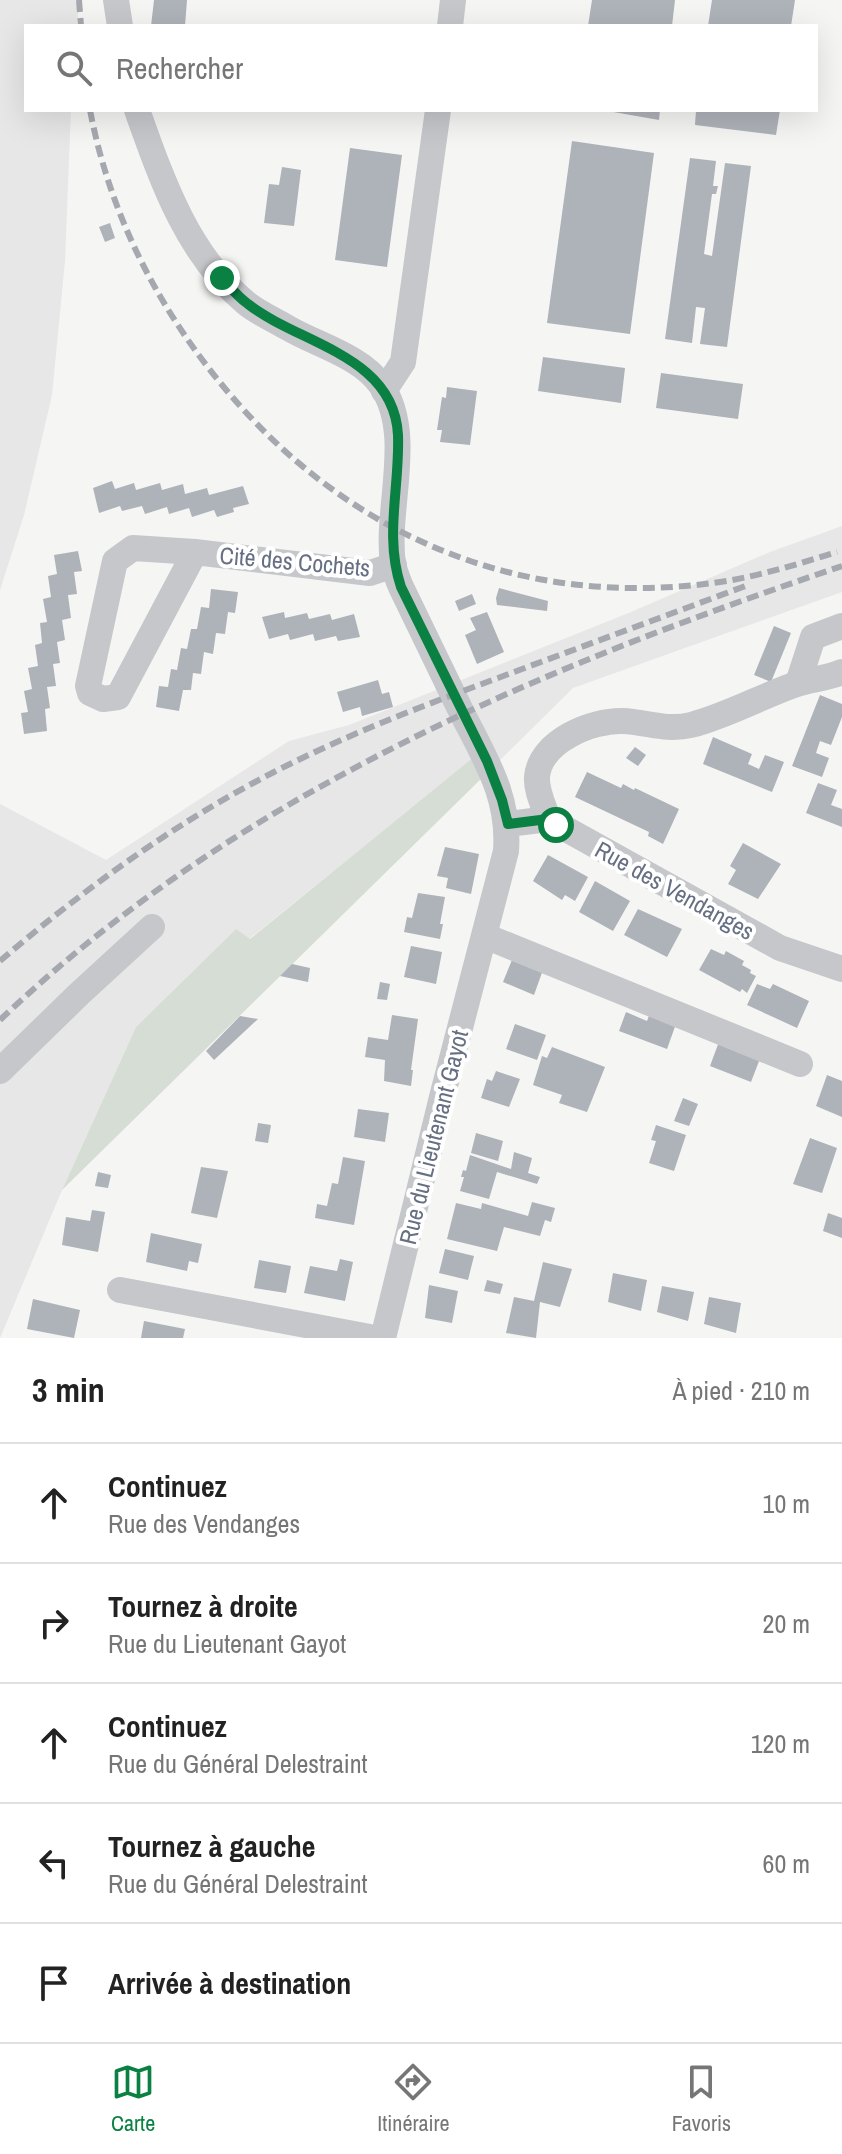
<!DOCTYPE html>
<html lang="fr">
<meta charset="utf-8">
<style>
:root{--surface:#fff;--page:#f6f6f6;--text:#222;--muted:#767676;--line:#e0e0e0;--accent:#0b8043}
body{margin:0;font-family:"Archivo Narrow",sans-serif;background:var(--page);color:var(--text)}
.stop{position:absolute;width:24px;height:24px;margin:-18px;border:6px solid #0b8043;border-radius:50%;background:#fff}
.stop.end{background:#0b8043;border-color:#fff;box-shadow:0 2px 8px #0008}
.list{margin:0;padding:0;list-style:none}
h2{display:flex;justify-content:space-between;align-items:center;height:104px;margin:0;padding:0 32px;font-size:34px}
h2 small{font-size:26px;font-weight:400;color:var(--muted)}
.list li{display:grid;grid-template-columns:52px 1fr auto;gap:24px;align-items:center;box-sizing:border-box;height:120px;padding:0 32px;border-top:2px solid var(--line)}
.list b{display:block;font-size:30px;white-space:nowrap}
.list p{margin:0;font-size:26px;white-space:nowrap;color:var(--muted)}
.list em{font-size:26px;font-style:normal;color:var(--muted)}
.icon{flex:none;width:44px;height:44px;fill:none;stroke:currentColor;stroke-width:2;stroke-linecap:round;stroke-linejoin:round}
.map{position:relative;flex:none;width:842px;height:1338px;overflow:hidden}
.search{position:absolute;background:var(--surface);box-shadow:0 8px 32px #0002;left:24px;right:24px;top:24px;height:88px;display:flex;align-items:center;gap:20px;box-sizing:border-box;padding:0 28px;border-radius:0px;color:var(--muted);font-size:30px}
.sheet{height:704px;background:var(--surface)}
nav{display:flex;justify-content:space-around;align-items:center;box-sizing:border-box;height:112px;border-top:2px solid var(--line);background:var(--surface);font-size:22px;color:var(--muted)}
nav a{display:grid;justify-items:center;gap:4px}
nav .on{color:var(--accent)}
.map>svg:first-child{display:block}
</style>
<div class="map">
<svg width="842" height="1338" viewBox="0 0 842 1338">
<rect width="100%" height="100%" fill="#f5f6f3"/>
<g fill="#e6e7e6">
<polygon points="0,0 79,0 77,26 26,26 26,110 71,110 65,261 52,395 24,515 0,590"/>
<polygon points="842,526 842,592 573,688 485,775 474,758 249,939 235,930 136,1027 62,1190 0,1338 0,804 106,860 289,741 349,725 631,612 770,552"/>
</g>
<polygon fill="#d6ddd4" points="474,757 485,775 62,1190 136,1027 236,929 250,939"/>
<g fill="#aeb2b9">
<polygon points="154,0 187,0 185,26 151,26"/>
<polygon points="592,0 675,0 672,26 588,26"/>
<polygon points="712,0 795,0 791,26 708,26"/>
<polygon points="602,110 660,110 659,120"/>
<polygon points="696,110 780,110 776,135 695,125"/>
<polygon points="572,141 654,153 630,334 547,323"/>
<polygon points="350,148 402,155 387,267 335,260"/>
<polygon points="690,158 716,161 713,186 718,186 716,194 712,194 704,254 712,256 725,163 751,166 727,347 700,344 705,308 696,307 692,343 665,339"/>
<polygon points="282,167 301,170 294,226 264,223 269,184 279,185"/>
<polygon points="110,223 115,238 105,242 99,227"/>
<polygon points="543,357 625,368 621,403 538,391"/>
<polygon points="661,373 743,384 738,419 656,408"/>
<polygon points="447,387 477,391 470,445 440,442 442,430 437,430 442,397 446,398"/>
<polygon points="112,481 115,489 134,483 136,490 160,483 162,490 183,484 185,494 207,488 209,495 243,486 249,504 233,508 234,512 217,517 214,510 192,517 189,508 169,514 167,507 145,514 142,506 122,511 120,506 99,513 93,488"/>
<polygon points="78,551 82,571 74,572 77,594 68,595 71,618 62,620 65,640 57,642 60,663 53,664 56,686 47,687 50,708 45,709 47,731 24,734 21,713 28,712 24,691 32,689 28,668 38,666 35,645 42,643 40,623 47,622 43,599 51,597 48,576 57,574 54,555"/>
<polygon points="499,588 548,601 547,611 497,605 496,598"/>
<polygon points="211,589 238,592 235,613 228,612 225,634 216,633 213,654 204,652 201,674 193,673 191,690 183,690 179,711 156,707 159,686 168,687 171,669 177,670 181,648 187,649 191,629 197,629 201,607 209,608"/>
<polygon points="472,594 476,604 459,611 455,601"/>
<polygon points="284,612 285,618 307,613 309,619 330,614 332,620 354,614 360,637 338,641 336,636 315,641 313,634 290,640 288,634 269,639 262,617"/>
<polygon points="487,612 504,652 477,664 465,635 476,630 470,618"/>
<polygon points="774,626 791,633 771,682 754,675"/>
<polygon points="378,680 382,694 389,692 393,707 362,716 360,707 343,712 337,692"/>
<polygon points="820,695 842,704 842,717 831,745 820,741 816,753 829,758 822,777 792,766"/>
<polygon points="713,737 752,754 748,764 759,769 765,755 784,762 772,792 703,764"/>
<polygon points="635,747 646,755 638,766 626,758"/>
<polygon points="587,772 621,788 623,784 634,790 635,788 679,809 663,844 648,836 649,832 575,797"/>
<polygon points="818,783 837,790 831,805 842,809 842,827 806,813"/>
<polygon points="743,843 781,864 758,899 728,884 736,870 730,866"/>
<polygon points="445,847 479,854 471,894 446,888 448,878 437,876"/>
<polygon points="548,855 588,877 575,901 565,895 562,900 533,881"/>
<polygon points="595,881 630,901 613,931 579,912"/>
<polygon points="418,893 445,897 440,924 443,924 440,939 404,932 407,917 412,918"/>
<polygon points="638,909 682,929 667,957 624,935"/>
<polygon points="411,946 442,952 436,984 404,977"/>
<polygon points="711,949 724,955 726,951 744,961 742,965 751,970 750,973 756,976 747,993 742,989 740,992 699,970"/>
<polygon points="514,955 544,967 534,995 503,982"/>
<polygon points="292,964 310,968 308,982 280,976"/>
<polygon points="380,982 390,984 387,1000 377,999"/>
<polygon points="757,984 770,989 773,984 809,1001 797,1028 747,1005"/>
<polygon points="651,1010 677,1021 667,1049 619,1031 626,1012 647,1021"/>
<polygon points="392,1015 418,1019 411,1070 413,1070 411,1086 384,1081 385,1060 365,1057 368,1037 388,1040"/>
<polygon points="240,1016 258,1019 214,1060 206,1051"/>
<polygon points="515,1024 546,1035 537,1060 506,1049"/>
<polygon points="720,1039 761,1056 751,1082 710,1066"/>
<polygon points="552,1047 605,1067 587,1112 559,1103 562,1095 533,1085 542,1056 547,1058"/>
<polygon points="496,1071 520,1079 509,1107 481,1098 487,1079 492,1081"/>
<polygon points="827,1075 842,1081 842,1117 816,1106"/>
<polygon points="683,1098 698,1104 689,1126 674,1121"/>
<polygon points="358,1109 389,1113 385,1142 354,1137"/>
<polygon points="258,1123 271,1125 268,1143 255,1141"/>
<polygon points="656,1125 686,1135 674,1171 649,1163 656,1141 651,1140"/>
<polygon points="476,1133 503,1141 498,1161 471,1153"/>
<polygon points="810,1138 837,1148 822,1193 793,1184"/>
<polygon points="514,1152 532,1158 528,1173 540,1177 537,1184 497,1172 489,1199 460,1191 464,1177 461,1177 463,1170 466,1171 470,1155 511,1169"/>
<polygon points="343,1157 365,1161 354,1225 315,1218 317,1204 327,1206 332,1183 338,1184"/>
<polygon points="201,1167 228,1171 217,1218 191,1213"/>
<polygon points="98,1172 111,1175 108,1188 95,1186"/>
<polygon points="532,1202 555,1208 551,1222 545,1220 540,1236 504,1227 497,1251 447,1239 456,1203 481,1209 482,1203 528,1216"/>
<polygon points="92,1210 105,1212 98,1252 62,1245 66,1217 90,1221"/>
<polygon points="828,1213 842,1218 842,1238 823,1231"/>
<polygon points="151,1233 202,1244 198,1263 189,1261 187,1271 146,1262"/>
<polygon points="445,1249 474,1256 468,1280 439,1273"/>
<polygon points="340,1259 353,1262 345,1301 304,1293 310,1266 337,1271"/>
<polygon points="259,1260 291,1266 286,1293 254,1288"/>
<polygon points="543,1262 572,1269 560,1307 540,1302 536,1338 506,1333 514,1297 534,1301"/>
<polygon points="613,1273 647,1280 641,1311 608,1302"/>
<polygon points="487,1280 503,1284 500,1294 484,1291"/>
<polygon points="429,1285 458,1291 452,1323 425,1318"/>
<polygon points="662,1286 694,1292 688,1321 657,1312"/>
<polygon points="709,1297 741,1303 736,1333 704,1324"/>
<polygon points="33,1299 80,1310 74,1338 27,1329"/>
<polygon points="144,1321 185,1329 183,1338 141,1338"/>
</g>
<g fill="none" stroke-linecap="round" stroke-linejoin="round">
<g stroke="#c5c7cb" stroke-width="26">
<polyline points="116,0 120,26"/>
<polyline points="450,26 453,0"/>
<path d="M 137,110 C 162,180 187,254 246,303 C 258,313 275,320 288,328 C 317,345 361,356 381,385 C 415,434 385,508 393,564 C 395,572 398,580 401,587 C 421,628 441,670 461,711 C 485,759 510,796 506,851 L 442,1097 L 383,1338"/>
<polyline points="384,391 403,362 438,110"/>
<polyline points="195,552 118,697 103,699 90,693 88,686 115,561 133,548 195,552 370,573 394,565"/>
<polyline points="798,683 813,637 842,626"/>
<path d="M 548,819 C 544,806 536,791 537,777 C 540,741 592,720 623,721 C 646,722 667,731 691,725 C 726,716 760,697 794,685 C 810,679 826,679 842,672"/>
<polyline points="508,824 548,819 780,948 842,969"/>
<polyline points="485,936 800,1064"/>
<polyline points="0,1071 79,994 152,927"/>
<polyline points="120,1290 375,1338"/>
</g>
<g stroke="#a5a8af" stroke-width="6" stroke-dasharray="12 6" stroke-linecap="butt">
<polyline points="79,0 81,26"/>
<path d="M 90,110 C 109,210 154,301 218,380 C 343,535 520,611 720,582 C 760,576 798,564 837,552"/>
<path d="M 0,961 C 84,889 175,823 274,772 C 346,735 422,706 498,678 C 581,647 665,616 748,585"/>
<path d="M 0,1020 C 238,793 535,670 842,566"/>
</g>
</g>
<g fill="none" stroke-linecap="round" stroke-linejoin="round">
<path stroke="#0b8043" stroke-width="10" d="M 222,278 C 230,287 238,297 248,304 C 299,344 394,355 398,435 C 400,487 384,536 401,587 L 487,761 L 502,800 L 508,824 L 548,819 L 556,825"/>
</g>
<g text-anchor="middle" dominant-baseline="central" stroke-width="8" stroke-linejoin="round" paint-order="stroke">
<g font-size="24" fill="#677082" stroke="#fff">
<text transform="translate(295 561) rotate(5)">Cité des Cochets</text>
<text transform="translate(675 890) rotate(29)">Rue des Vendanges</text>
<text transform="translate(433 1137) rotate(-76)">Rue du Lieutenant Gayot</text>
</g>
</g>
</svg>
<div class="stop" style="left:556px;top:825px"></div>
<div class="stop end" style="left:222px;top:278px"></div>
<div class="search"><svg class="icon" aria-label="search" viewBox="0 0 24 24"><circle cx="10" cy="10" r="6"/><path d="M15 15l6 6"/></svg>Rechercher</div>
</div>
<section class="sheet">
<h2>3 min<small>À pied · 210 m</small></h2>
<ul class="list">
<li><svg class="icon" aria-label="ahead" viewBox="0 0 24 24"><path d="M12 20V5M6 11l6-6 6 6"/></svg><div><b>Continuez</b><p>Rue des Vendanges</p></div><em>10 m</em></li>
<li><svg class="icon" aria-label="right" viewBox="0 0 24 24"><path d="M7 20v-9h11M14 6l5 5-5 5"/></svg><div><b>Tournez à droite</b><p>Rue du Lieutenant Gayot</p></div><em>20 m</em></li>
<li><svg class="icon" aria-label="ahead" viewBox="0 0 24 24"><path d="M12 20V5M6 11l6-6 6 6"/></svg><div><b>Continuez</b><p>Rue du Général Delestraint</p></div><em>120 m</em></li>
<li><svg class="icon" aria-label="left" viewBox="0 0 24 24"><path d="M17 20v-9H6M10 6l-5 5 5 5"/></svg><div><b>Tournez à gauche</b><p>Rue du Général Delestraint</p></div><em>60 m</em></li>
<li><svg class="icon" aria-label="arrive" viewBox="0 0 24 24"><path d="M6 21V4h12l-3 4 3 4H6"/></svg><div><b>Arrivée à destination</b></div></li>
</ul>
</section>
<nav>
<a class="on"><svg class="icon" aria-label="map" viewBox="0 0 24 24"><path d="M3 6l6-2 6 2 6-2v14l-6 2-6-2-6 2zM9 4v14M15 6v14"/></svg>Carte</a>
<a><svg class="icon" aria-label="directions" viewBox="0 0 24 24"><path d="M12 3l9 9-9 9-9-9zM9 14v-3h6M13 9l2 2-2 2"/></svg>Itinéraire</a>
<a><svg class="icon" aria-label="saved" viewBox="0 0 24 24"><path d="M7 4h10v16l-5-4-5 4z"/></svg>Favoris</a>
</nav>
